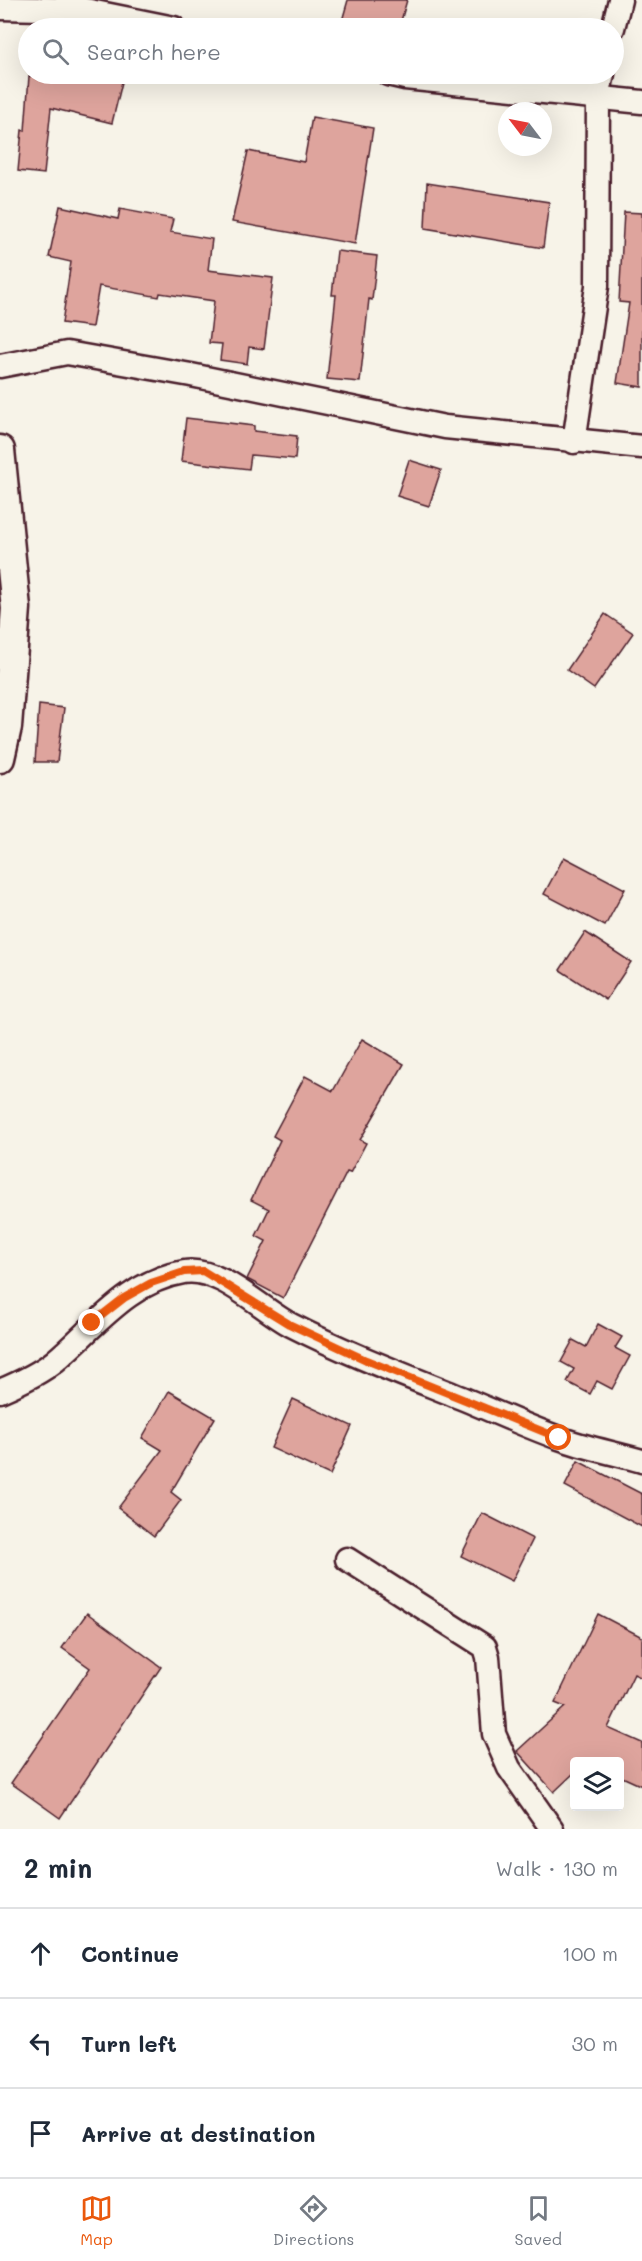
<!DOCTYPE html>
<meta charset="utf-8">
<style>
:root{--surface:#fff;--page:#f6f6f7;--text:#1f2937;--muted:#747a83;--line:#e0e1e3;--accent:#ea580c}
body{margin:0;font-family:Mali,sans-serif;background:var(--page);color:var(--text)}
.controls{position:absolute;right:18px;bottom:18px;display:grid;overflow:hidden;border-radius:6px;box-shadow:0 6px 24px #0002}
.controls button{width:54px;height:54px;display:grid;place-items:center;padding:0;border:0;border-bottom:2px solid var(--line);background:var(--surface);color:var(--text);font:30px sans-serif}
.compass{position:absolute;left:498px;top:102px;width:54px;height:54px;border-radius:50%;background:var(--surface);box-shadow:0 6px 24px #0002;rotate:302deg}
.stop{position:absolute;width:18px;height:18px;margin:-14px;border:4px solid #ea580c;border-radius:50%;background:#fff}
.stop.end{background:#ea580c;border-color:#fff;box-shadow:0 2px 6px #0008}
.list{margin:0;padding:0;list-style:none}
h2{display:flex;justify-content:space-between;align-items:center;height:78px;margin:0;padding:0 24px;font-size:26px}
h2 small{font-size:20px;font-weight:400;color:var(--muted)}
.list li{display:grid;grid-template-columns:39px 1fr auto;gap:18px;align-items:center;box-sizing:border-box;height:90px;padding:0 24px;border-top:2px solid var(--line)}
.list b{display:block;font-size:22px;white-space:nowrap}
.list em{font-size:20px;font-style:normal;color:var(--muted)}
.icon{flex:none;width:33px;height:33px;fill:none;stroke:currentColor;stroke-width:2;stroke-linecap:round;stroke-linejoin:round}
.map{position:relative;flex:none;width:642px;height:1829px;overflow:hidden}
.search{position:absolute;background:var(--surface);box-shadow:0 6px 24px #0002;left:18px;right:18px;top:18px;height:66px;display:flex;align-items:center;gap:15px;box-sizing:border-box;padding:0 21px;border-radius:33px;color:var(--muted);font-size:22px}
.sheet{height:348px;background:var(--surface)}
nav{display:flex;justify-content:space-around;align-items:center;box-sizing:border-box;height:84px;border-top:2px solid var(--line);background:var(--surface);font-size:16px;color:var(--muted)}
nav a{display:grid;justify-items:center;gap:3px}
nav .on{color:var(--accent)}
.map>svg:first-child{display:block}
</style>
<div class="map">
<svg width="642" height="1829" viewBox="0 0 642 1829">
<rect width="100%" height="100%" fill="#f7f3e8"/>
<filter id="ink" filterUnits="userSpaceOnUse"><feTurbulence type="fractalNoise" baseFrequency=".0167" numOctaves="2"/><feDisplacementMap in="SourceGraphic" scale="12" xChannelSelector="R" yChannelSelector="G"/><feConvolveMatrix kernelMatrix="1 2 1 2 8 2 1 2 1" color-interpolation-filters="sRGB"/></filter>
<g filter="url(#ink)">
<g fill="#dea49d" stroke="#4a1f2b" stroke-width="1.5">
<polygon points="348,0 407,0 399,28 340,28"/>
<polygon points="60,74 106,74 123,78 112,123 51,108 44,174 18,171 22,130 25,131 29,76 59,78"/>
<polygon points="312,117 373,128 355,244 232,222 248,151 304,162"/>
<polygon points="427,183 549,202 543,248 425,228"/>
<polygon points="60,206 118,219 120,209 173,219 170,232 212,239 208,270 273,278 264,349 249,347 247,364 220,360 222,344 209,343 214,301 160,293 159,297 99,286 92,327 62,323 71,262 49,257"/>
<polygon points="624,212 642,213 642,387 617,383 629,303 619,302"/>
<polygon points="337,251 377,256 372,300 369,299 360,382 327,379 336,295 332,295"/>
<polygon points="186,418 254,426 254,431 297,436 295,459 251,455 249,469 181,461"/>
<polygon points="409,460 441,470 429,506 397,496"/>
<polygon points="605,614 633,633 594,689 567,670"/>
<polygon points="39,705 64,708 57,762 35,762"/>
<polygon points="564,857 625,889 605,926 544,894"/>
<polygon points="585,932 631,962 606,1000 560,970"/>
<polygon points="362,1039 404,1064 360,1140 366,1143 350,1173 347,1172 283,1298 247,1279 266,1241 256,1236 269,1209 251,1200 280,1140 273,1136 305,1076 333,1091"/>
<polygon points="598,1324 622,1337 615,1348 630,1356 612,1389 597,1381 590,1394 567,1382 574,1369 561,1362 573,1340 586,1347"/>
<polygon points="169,1391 215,1418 171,1492 181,1500 154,1536 118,1508 162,1450 142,1438"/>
<polygon points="293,1399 352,1426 330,1475 271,1448"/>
<polygon points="578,1461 642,1494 642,1527 565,1486"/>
<polygon points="482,1513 533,1539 512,1581 461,1556"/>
<polygon points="87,1613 161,1667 60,1818 11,1783 90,1668 62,1648"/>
<polygon points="598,1614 642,1637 642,1678 634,1674 608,1728 642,1743 642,1786 620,1776 620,1761 574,1761 574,1773 554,1792 517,1751 565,1707 555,1703"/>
</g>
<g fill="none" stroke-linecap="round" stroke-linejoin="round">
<defs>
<g id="minor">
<polyline points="0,8 85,10 174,28"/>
<polyline points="613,28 620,0"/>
<polyline points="388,74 405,78 642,102"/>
<polyline points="0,366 67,353 191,375 445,427 642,447"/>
<polyline points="574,442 597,286 598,97 603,74"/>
<path d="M 0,1391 C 19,1383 39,1374 55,1361 C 95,1327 129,1281 184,1272 C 219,1266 261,1309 291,1325 C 344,1352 399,1373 454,1395 C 489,1409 523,1425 559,1438 C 586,1448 615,1453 642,1461"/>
<polyline points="347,1559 485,1647 488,1657 494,1734 509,1768 552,1829"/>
</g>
<polyline id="tertiary" points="0,450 16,608 7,727 0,758"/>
</defs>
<use href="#minor" stroke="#4a1f2b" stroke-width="27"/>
<use href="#tertiary" stroke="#4a1f2b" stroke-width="33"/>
<use href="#minor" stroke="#f7f3e8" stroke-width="22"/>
<use href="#tertiary" stroke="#f7f3e8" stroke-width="28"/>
</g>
</g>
<g fill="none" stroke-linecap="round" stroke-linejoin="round" filter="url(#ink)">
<polyline stroke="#ea580c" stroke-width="8" points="92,1323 124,1298 151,1283 184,1272 203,1271 289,1324 366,1360 559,1438"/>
</g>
</svg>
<div class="controls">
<button><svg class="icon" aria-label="layers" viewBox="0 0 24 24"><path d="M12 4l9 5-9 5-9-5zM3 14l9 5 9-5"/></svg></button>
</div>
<svg class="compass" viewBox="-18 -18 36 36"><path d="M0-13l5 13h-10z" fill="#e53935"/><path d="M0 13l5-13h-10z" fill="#747a83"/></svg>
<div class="stop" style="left:559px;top:1438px"></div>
<div class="stop end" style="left:92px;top:1323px"></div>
<div class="search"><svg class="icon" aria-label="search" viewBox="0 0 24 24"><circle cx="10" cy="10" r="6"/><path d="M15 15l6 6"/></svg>Search here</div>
</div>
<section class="sheet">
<h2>2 min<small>Walk · 130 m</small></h2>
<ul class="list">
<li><svg class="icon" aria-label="ahead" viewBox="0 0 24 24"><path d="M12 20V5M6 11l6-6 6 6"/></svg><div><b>Continue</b></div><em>100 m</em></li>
<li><svg class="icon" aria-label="left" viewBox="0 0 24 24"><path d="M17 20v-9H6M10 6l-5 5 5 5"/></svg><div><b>Turn left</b></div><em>30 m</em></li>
<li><svg class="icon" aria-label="arrive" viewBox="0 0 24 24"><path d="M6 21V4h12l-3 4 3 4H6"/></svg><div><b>Arrive at destination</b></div></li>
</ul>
</section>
<nav>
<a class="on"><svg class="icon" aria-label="map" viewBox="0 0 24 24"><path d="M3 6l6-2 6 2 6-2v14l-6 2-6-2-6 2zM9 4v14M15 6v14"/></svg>Map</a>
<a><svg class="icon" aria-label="directions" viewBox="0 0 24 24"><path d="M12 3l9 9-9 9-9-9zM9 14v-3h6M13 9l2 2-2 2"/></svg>Directions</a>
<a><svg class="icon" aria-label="saved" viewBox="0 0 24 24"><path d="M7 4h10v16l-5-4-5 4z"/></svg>Saved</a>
</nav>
